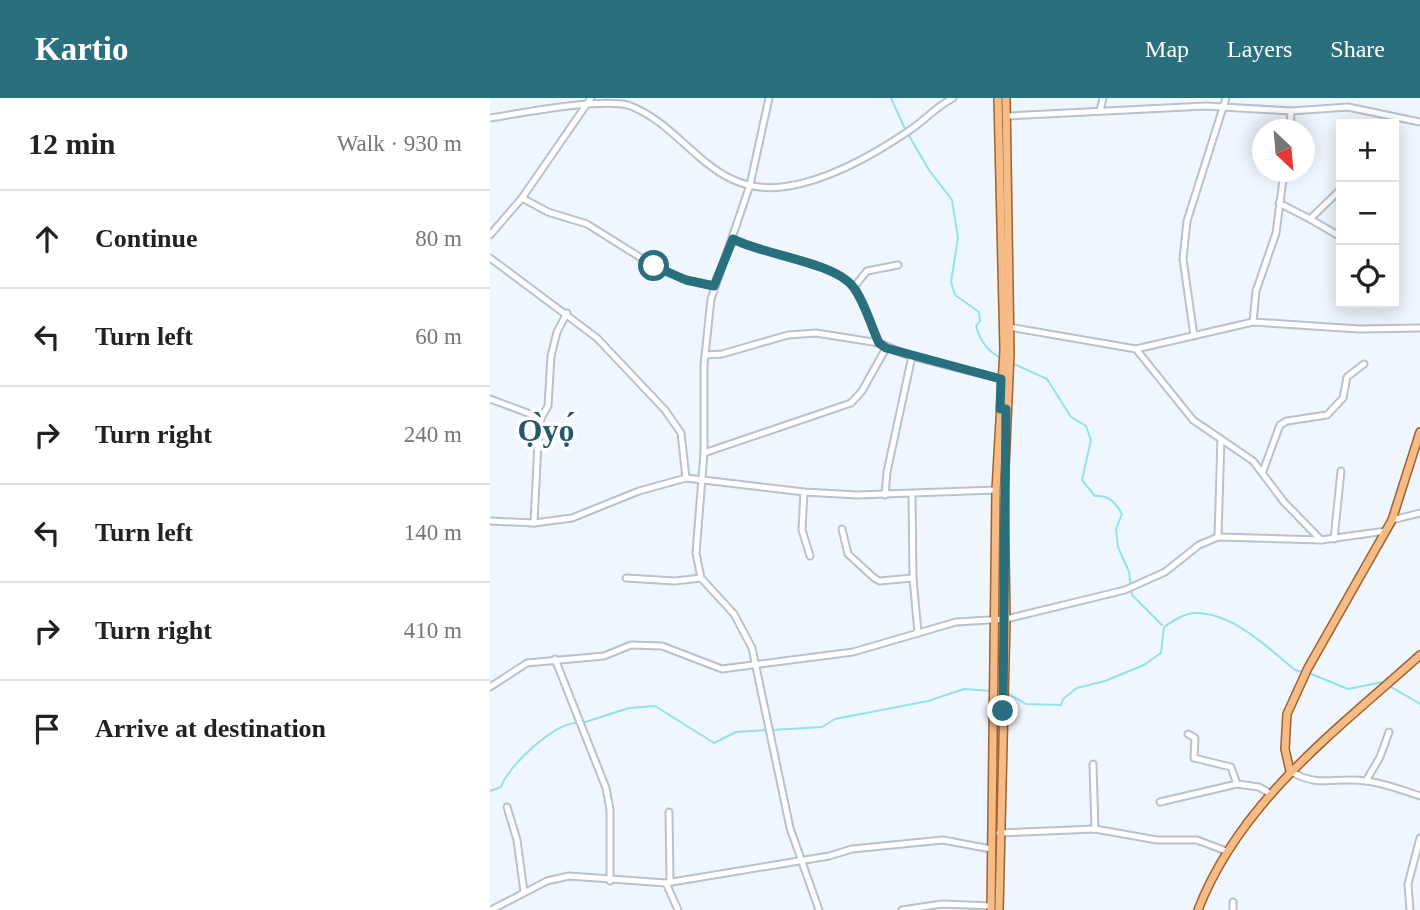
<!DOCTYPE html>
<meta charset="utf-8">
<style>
:root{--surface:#fff;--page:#f2f2f2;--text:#222;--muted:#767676;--line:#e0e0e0;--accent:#296f7d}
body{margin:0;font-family:"Times New Roman",serif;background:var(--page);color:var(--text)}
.controls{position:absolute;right:21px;top:21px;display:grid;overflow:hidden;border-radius:0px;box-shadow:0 4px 18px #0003}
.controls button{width:63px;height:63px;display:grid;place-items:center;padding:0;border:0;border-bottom:2px solid var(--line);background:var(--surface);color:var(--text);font:35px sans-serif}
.compass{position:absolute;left:762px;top:21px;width:63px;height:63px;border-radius:50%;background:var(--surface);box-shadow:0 4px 18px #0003;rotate:154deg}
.stop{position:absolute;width:21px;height:21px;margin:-16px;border:5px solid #296f7d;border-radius:50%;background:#fff}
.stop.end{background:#296f7d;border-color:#fff;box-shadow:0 2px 7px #0008}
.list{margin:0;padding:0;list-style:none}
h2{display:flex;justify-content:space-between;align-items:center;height:91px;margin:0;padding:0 28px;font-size:30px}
h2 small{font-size:23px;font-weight:400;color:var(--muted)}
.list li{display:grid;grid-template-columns:46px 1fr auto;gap:21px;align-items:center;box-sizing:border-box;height:98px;padding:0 28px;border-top:2px solid var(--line)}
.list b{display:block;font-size:26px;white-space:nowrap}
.list em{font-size:23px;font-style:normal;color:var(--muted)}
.icon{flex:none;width:38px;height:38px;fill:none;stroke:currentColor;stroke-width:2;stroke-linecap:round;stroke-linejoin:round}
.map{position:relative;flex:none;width:930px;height:812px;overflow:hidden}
header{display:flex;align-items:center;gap:42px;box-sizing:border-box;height:98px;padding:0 35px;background:var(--accent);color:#fff}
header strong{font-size:33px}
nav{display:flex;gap:38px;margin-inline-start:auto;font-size:24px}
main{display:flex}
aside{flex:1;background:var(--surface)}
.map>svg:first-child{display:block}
</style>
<header>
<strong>Kartio</strong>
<nav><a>Map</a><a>Layers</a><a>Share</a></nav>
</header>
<main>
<aside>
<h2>12 min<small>Walk · 930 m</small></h2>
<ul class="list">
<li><svg class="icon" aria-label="ahead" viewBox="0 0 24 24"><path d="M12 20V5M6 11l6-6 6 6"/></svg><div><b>Continue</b></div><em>80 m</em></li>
<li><svg class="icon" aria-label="left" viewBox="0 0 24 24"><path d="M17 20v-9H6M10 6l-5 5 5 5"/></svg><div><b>Turn left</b></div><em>60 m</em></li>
<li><svg class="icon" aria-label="right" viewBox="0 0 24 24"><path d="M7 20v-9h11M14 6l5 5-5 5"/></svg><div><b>Turn right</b></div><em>240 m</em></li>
<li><svg class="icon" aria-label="left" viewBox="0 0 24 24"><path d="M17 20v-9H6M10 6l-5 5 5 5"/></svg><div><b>Turn left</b></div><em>140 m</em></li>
<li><svg class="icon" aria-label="right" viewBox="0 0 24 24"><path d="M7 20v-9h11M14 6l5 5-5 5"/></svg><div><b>Turn right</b></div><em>410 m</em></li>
<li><svg class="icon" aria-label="arrive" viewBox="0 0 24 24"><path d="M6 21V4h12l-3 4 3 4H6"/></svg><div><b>Arrive at destination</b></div></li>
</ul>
</aside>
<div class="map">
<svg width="930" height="812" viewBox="0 0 930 812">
<rect width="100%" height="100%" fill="#eff6fe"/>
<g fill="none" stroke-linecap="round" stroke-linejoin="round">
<g stroke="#91e1f1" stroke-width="2">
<polyline points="401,0 415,31"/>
<path d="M 418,36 L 439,72 L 462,102 L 468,140 L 461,184 L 465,197 L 489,214 L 490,223 L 486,228 C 489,241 498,254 511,260"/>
<path d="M 522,265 L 557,281 L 581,319 L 596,328 L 601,342 L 592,382 L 605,398 C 619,397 625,404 632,416 L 626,431 L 628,449 L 639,474 L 642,497 L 672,527"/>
<polyline points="819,575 858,591 893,584"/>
<polyline points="901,589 930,606"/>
<path d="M 517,595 L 536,606 L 571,607 L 573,601 L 587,590 L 615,583 L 654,567 L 671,555 L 674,529 C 683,523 693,516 704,515 C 743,514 778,550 805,572 L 813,574"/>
<polyline points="92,625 139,610 165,608 224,645 246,634 276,632"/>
<polyline points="282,632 332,629 345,621 438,603 474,591 501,593"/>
<path d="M 0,693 L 11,689 C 18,668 64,625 87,625"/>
</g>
<defs>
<g id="minor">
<polyline points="279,0 260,87 221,201 214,267 214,355 206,455 211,480 244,516 262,550 300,730 329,812"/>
<polyline points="610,13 613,0"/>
<polyline points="518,18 716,8 801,13 858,9 930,24"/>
<path d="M 0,20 C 32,15 109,0 138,7 C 198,29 221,102 299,88 C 341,81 385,56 420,32 C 435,22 447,8 463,0"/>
<polyline points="800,32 801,13"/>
<polyline points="32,100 58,114 97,126 164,168 196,182 224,188"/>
<polyline points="789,105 820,121 851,91"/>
<polyline points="820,121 851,139"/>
<polyline points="0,137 32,100 101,0"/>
<path d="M 243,141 C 273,157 346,164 364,190 C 375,205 381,228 389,245"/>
<polyline points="0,160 107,240 175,312 191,335 196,380"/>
<polyline points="364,189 377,173 408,167"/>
<polyline points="763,224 766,193 786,135 794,74"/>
<polyline points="519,229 646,251 763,224 869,231 930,230"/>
<polyline points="704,238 693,161 697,123 736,0"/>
<polyline points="646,251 703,322 763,363 794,404 831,442"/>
<polyline points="215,257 232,256 298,237 326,235 389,245 420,258 511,281"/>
<polyline points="0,301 51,320"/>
<polyline points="214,355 361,305 372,293 396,250"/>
<polyline points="773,373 790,327 797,323 837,317 853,300 857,279 874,266"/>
<polyline points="314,394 312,432 320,458"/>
<polyline points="422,396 423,480 428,535"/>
<polyline points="395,397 397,374 422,258"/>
<polyline points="902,422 930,415"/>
<polyline points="0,423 44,425 82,420 149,393 196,380 314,394 367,397 506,392"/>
<polyline points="44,425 48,344 51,320 58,308 61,258 67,234 77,215"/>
<polyline points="352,431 358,456 383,479 389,483 423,480"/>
<polyline points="728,439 731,341"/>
<polyline points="844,441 851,373"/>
<polyline points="136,480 185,483 211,480"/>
<polyline points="65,561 116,690 120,712 120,783"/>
<polyline points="0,589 37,565 114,558 141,547 172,548 232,571 363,554 466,524 516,521 635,492 675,474 709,447 728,439 831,442 896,433"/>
<polyline points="698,636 705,640 704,660 741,669 747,686"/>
<polyline points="603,666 605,731"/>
<path d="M 800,673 C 830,691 845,678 876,683 C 894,685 912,692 930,698"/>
<polyline points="876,683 890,659 899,634"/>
<polyline points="670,704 747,686 769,689 781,696"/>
<polyline points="17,709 27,742 34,794"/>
<polyline points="179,714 180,784"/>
<polyline points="509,735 605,731 667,742 707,742 736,753"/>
<polyline points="176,785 188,812"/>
<polyline points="1,812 57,783 79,778 176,785 339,758 362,751 453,742 501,751"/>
<polyline points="412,812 452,806 501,808"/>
<polyline points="743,812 743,804"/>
<polyline points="920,812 918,786 930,740"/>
</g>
<g id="major">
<polyline points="800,673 795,651 797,616 818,570 902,422 930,334"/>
<polyline points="501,812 506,392 514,252 508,0"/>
<polyline points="509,812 516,521 514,392 520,255 516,0"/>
<path d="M 708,812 C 750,703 846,633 930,557"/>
</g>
</defs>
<use href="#minor" stroke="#b9c1cb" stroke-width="9"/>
<use href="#major" stroke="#a0622a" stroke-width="10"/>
<use href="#minor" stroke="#fff" stroke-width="5"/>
<use href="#major" stroke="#f6bc88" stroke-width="7"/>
</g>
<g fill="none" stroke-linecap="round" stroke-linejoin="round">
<path stroke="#296f7d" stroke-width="9" d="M 164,168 L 196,182 L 224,188 L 243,141 C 273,157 346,164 364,190 C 375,205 381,228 389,245 L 396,250 L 511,281 L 510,311 L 516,311 L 513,613"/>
</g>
<g text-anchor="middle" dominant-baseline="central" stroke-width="7" stroke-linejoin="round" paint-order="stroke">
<g font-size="32" font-weight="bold" fill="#245b67" stroke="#fff">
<text x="56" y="332">Ọ̀yọ́</text>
</g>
</g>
</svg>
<div class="controls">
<button>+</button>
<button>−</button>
<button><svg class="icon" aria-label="locate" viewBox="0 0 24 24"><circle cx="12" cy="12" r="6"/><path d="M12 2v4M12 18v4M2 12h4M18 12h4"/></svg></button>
</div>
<svg class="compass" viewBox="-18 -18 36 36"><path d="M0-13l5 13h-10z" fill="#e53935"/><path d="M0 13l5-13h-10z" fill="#767676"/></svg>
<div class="stop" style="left:164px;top:168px"></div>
<div class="stop end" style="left:513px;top:613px"></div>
</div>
</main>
